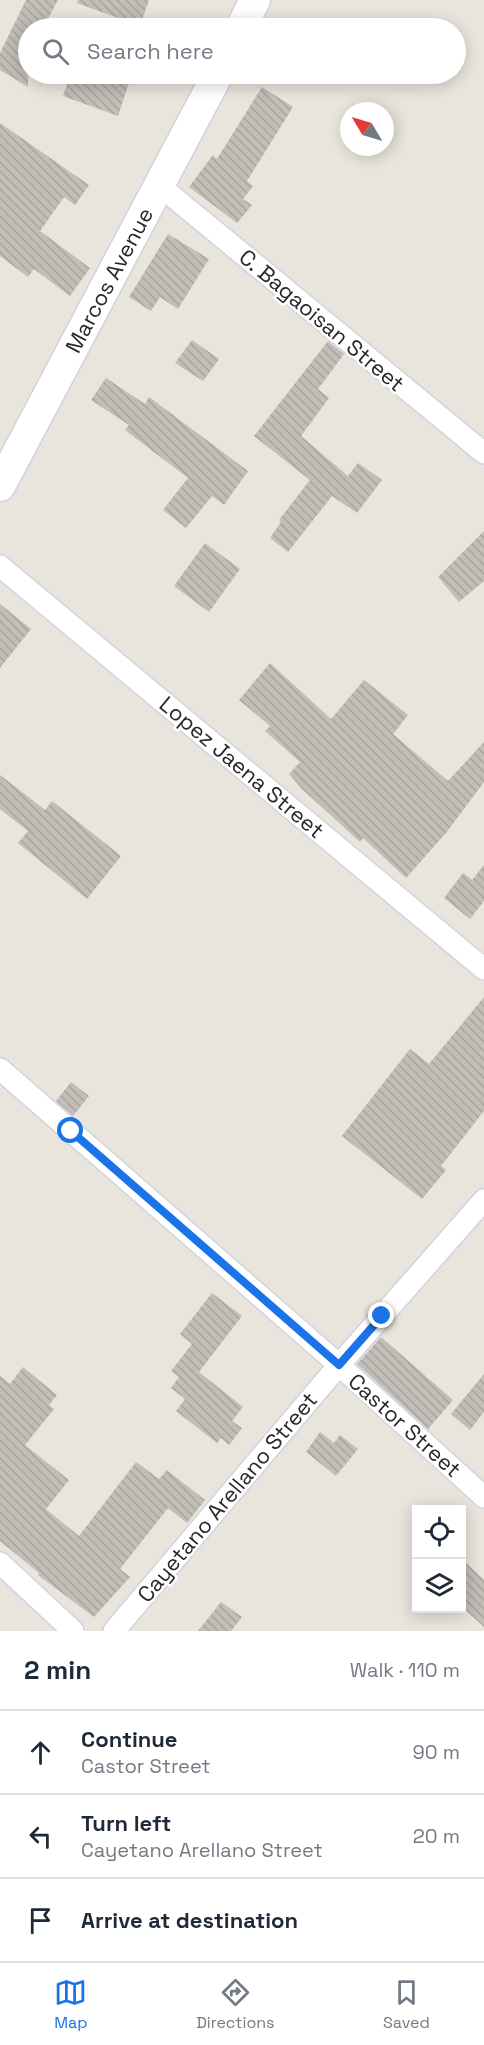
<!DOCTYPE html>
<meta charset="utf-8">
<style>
:root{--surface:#fff;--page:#f6f6f7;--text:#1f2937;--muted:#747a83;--line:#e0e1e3;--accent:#1a73e8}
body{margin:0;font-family:"Space Grotesk",sans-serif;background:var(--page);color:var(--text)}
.controls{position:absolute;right:18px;bottom:18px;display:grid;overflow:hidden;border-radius:0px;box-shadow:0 3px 15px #0003}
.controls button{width:54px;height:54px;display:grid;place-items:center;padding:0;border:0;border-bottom:2px solid var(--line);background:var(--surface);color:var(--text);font:30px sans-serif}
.compass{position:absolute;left:340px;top:102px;width:54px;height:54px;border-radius:50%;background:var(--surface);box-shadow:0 3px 15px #0003;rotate:308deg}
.stop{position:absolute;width:18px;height:18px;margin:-14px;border:4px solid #1a73e8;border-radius:50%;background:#fff}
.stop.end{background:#1a73e8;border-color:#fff;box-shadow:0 2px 6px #0008}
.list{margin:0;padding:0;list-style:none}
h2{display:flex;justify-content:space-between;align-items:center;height:78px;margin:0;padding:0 24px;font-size:26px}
h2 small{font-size:20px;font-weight:400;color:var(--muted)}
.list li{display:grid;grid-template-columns:39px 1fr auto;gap:18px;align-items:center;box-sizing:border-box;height:84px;padding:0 24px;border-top:2px solid var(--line)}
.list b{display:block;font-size:22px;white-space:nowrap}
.list p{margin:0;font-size:20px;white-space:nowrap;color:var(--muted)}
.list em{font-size:20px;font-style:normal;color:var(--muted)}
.icon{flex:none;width:33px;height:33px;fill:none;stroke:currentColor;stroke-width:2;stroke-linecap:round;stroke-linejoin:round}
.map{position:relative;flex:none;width:484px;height:1631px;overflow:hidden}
.search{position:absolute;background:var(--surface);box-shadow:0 3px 15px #0003;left:18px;right:18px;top:18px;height:66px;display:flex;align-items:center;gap:15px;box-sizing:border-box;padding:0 21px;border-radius:33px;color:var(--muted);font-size:22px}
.sheet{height:330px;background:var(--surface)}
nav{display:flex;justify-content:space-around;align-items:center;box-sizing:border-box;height:84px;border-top:2px solid var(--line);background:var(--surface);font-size:16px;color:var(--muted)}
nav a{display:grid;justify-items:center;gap:3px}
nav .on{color:var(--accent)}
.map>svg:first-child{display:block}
</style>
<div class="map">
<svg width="484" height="1631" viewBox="0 0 484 1631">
<defs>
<pattern id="building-back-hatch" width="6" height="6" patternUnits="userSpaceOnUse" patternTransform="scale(1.5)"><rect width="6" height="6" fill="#c2beb7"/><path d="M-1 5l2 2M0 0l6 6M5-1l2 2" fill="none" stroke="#a7a39d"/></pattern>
</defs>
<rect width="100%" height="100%" fill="#e9e4dc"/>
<g fill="url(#building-back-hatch)">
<polygon points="26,0 58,0 43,28 28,28 28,87 0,70 0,53"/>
<polygon points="78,0 149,0 140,26 77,3"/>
<polygon points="71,74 84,74 107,82 110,74 132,74 118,116 63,96"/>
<polygon points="262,87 293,107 247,181 253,186 243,199 252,205 237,223 189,187 213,155 217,159"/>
<polygon points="0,123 89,185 75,205 64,197 40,231 90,268 70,296 34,269 28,277 0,256"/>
<polygon points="168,234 209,259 178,309 160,297 151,311 129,297"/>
<polygon points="192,340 219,359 203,381 175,363"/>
<polygon points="328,341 344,354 318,389 329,398 301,436 348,476 358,463 382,480 357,513 332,496 288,552 270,538 281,522 279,520 310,480 254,436"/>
<polygon points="106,378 145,404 149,397 248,471 224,505 212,496 186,528 163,510 188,478 125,430 129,425 91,400"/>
<polygon points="484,531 484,581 459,602 438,577"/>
<polygon points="205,543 240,569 209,612 174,586"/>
<polygon points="0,604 31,629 0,668"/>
<polygon points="270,663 331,719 364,680 408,715 393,734 448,781 484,742 484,782 446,833 406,878 363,838 360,842 302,789 289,774 300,762 265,731 270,726 239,700"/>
<polygon points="0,775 45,810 52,801 121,856 87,899 18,843 28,831 0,809"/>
<polygon points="484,865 484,901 470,919 444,898 463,873 472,880"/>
<polygon points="484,997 484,1111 441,1166 446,1170 422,1199 342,1136 410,1049 429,1064"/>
<polygon points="71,1082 89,1096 73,1116 56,1101"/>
<polygon points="212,1293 242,1316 199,1372 243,1407 232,1421 242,1428 229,1445 221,1438 217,1443 176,1411 185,1399 171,1388 179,1377 171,1371 192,1344 180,1334"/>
<polygon points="381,1337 453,1400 428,1429 357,1364"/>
<polygon points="23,1367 57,1395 49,1405 54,1409 25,1445 69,1480 46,1509 79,1536 136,1462 159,1479 167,1470 205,1500 187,1523 168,1508 120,1569 130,1577 94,1617 38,1575 39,1573 0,1541 0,1376 10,1384"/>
<polygon points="484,1374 484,1412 470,1430 451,1414"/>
<polygon points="320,1432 334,1443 340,1435 358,1449 336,1476 306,1452"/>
<polygon points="462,1559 484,1580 484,1627 462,1607"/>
<polygon points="221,1602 242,1617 231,1631 198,1631"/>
</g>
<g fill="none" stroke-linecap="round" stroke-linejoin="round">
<defs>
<g id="street">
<polyline points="160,186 484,453"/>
<polyline points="0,566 484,969"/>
<polyline points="0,1069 339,1365 484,1497"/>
<polyline points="0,1563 73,1631"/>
<polyline points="114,1631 339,1365 484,1200"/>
</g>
<g id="secondary">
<polyline points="241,28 255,0"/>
<polyline points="0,486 218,74"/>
</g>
</defs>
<use href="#street" stroke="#d1d3e0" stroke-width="24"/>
<use href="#secondary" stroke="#d1d3e0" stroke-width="33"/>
<use href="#street" stroke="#fff" stroke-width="21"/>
<use href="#secondary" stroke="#fff" stroke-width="30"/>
</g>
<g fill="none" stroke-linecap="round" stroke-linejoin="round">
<polyline stroke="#1a73e8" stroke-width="8" points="71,1131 339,1365 382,1316"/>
</g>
<g text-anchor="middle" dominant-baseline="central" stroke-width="5" stroke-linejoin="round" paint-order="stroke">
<g font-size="22" fill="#282828" stroke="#fff">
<text transform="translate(109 280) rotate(-62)">Marcos Avenue</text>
<text transform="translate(322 320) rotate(40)">C. Bagaoisan Street</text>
<text transform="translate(242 767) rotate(40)">Lopez Jaena Street</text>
<text transform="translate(405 1425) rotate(42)">Castor Street</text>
<text transform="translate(227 1497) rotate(-50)">Cayetano Arellano Street</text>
</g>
</g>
</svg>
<div class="controls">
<button><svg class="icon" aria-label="locate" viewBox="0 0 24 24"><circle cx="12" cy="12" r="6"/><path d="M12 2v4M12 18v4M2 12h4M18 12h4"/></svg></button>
<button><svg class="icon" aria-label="layers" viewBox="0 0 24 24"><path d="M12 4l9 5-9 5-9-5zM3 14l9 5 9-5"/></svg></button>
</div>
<svg class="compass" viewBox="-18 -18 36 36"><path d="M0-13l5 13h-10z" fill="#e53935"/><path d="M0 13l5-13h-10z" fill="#747a83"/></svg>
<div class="stop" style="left:71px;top:1131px"></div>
<div class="stop end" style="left:382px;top:1316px"></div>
<div class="search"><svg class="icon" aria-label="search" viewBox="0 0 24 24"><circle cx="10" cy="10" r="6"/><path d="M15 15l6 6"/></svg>Search here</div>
</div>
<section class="sheet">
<h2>2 min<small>Walk · 110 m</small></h2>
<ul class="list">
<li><svg class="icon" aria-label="ahead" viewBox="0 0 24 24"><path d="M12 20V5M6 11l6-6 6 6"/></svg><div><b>Continue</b><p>Castor Street</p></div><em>90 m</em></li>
<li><svg class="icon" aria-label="left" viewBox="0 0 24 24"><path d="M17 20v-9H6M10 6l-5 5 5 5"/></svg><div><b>Turn left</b><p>Cayetano Arellano Street</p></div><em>20 m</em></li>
<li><svg class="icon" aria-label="arrive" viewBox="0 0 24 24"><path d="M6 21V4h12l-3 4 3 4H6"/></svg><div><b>Arrive at destination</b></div></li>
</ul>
</section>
<nav>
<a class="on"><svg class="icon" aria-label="map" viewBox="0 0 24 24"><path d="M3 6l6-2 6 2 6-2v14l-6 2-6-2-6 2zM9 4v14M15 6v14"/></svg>Map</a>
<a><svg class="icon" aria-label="directions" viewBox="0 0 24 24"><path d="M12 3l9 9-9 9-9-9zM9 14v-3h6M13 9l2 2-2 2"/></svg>Directions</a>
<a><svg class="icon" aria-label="saved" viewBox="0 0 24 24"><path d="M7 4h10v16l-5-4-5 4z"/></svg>Saved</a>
</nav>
